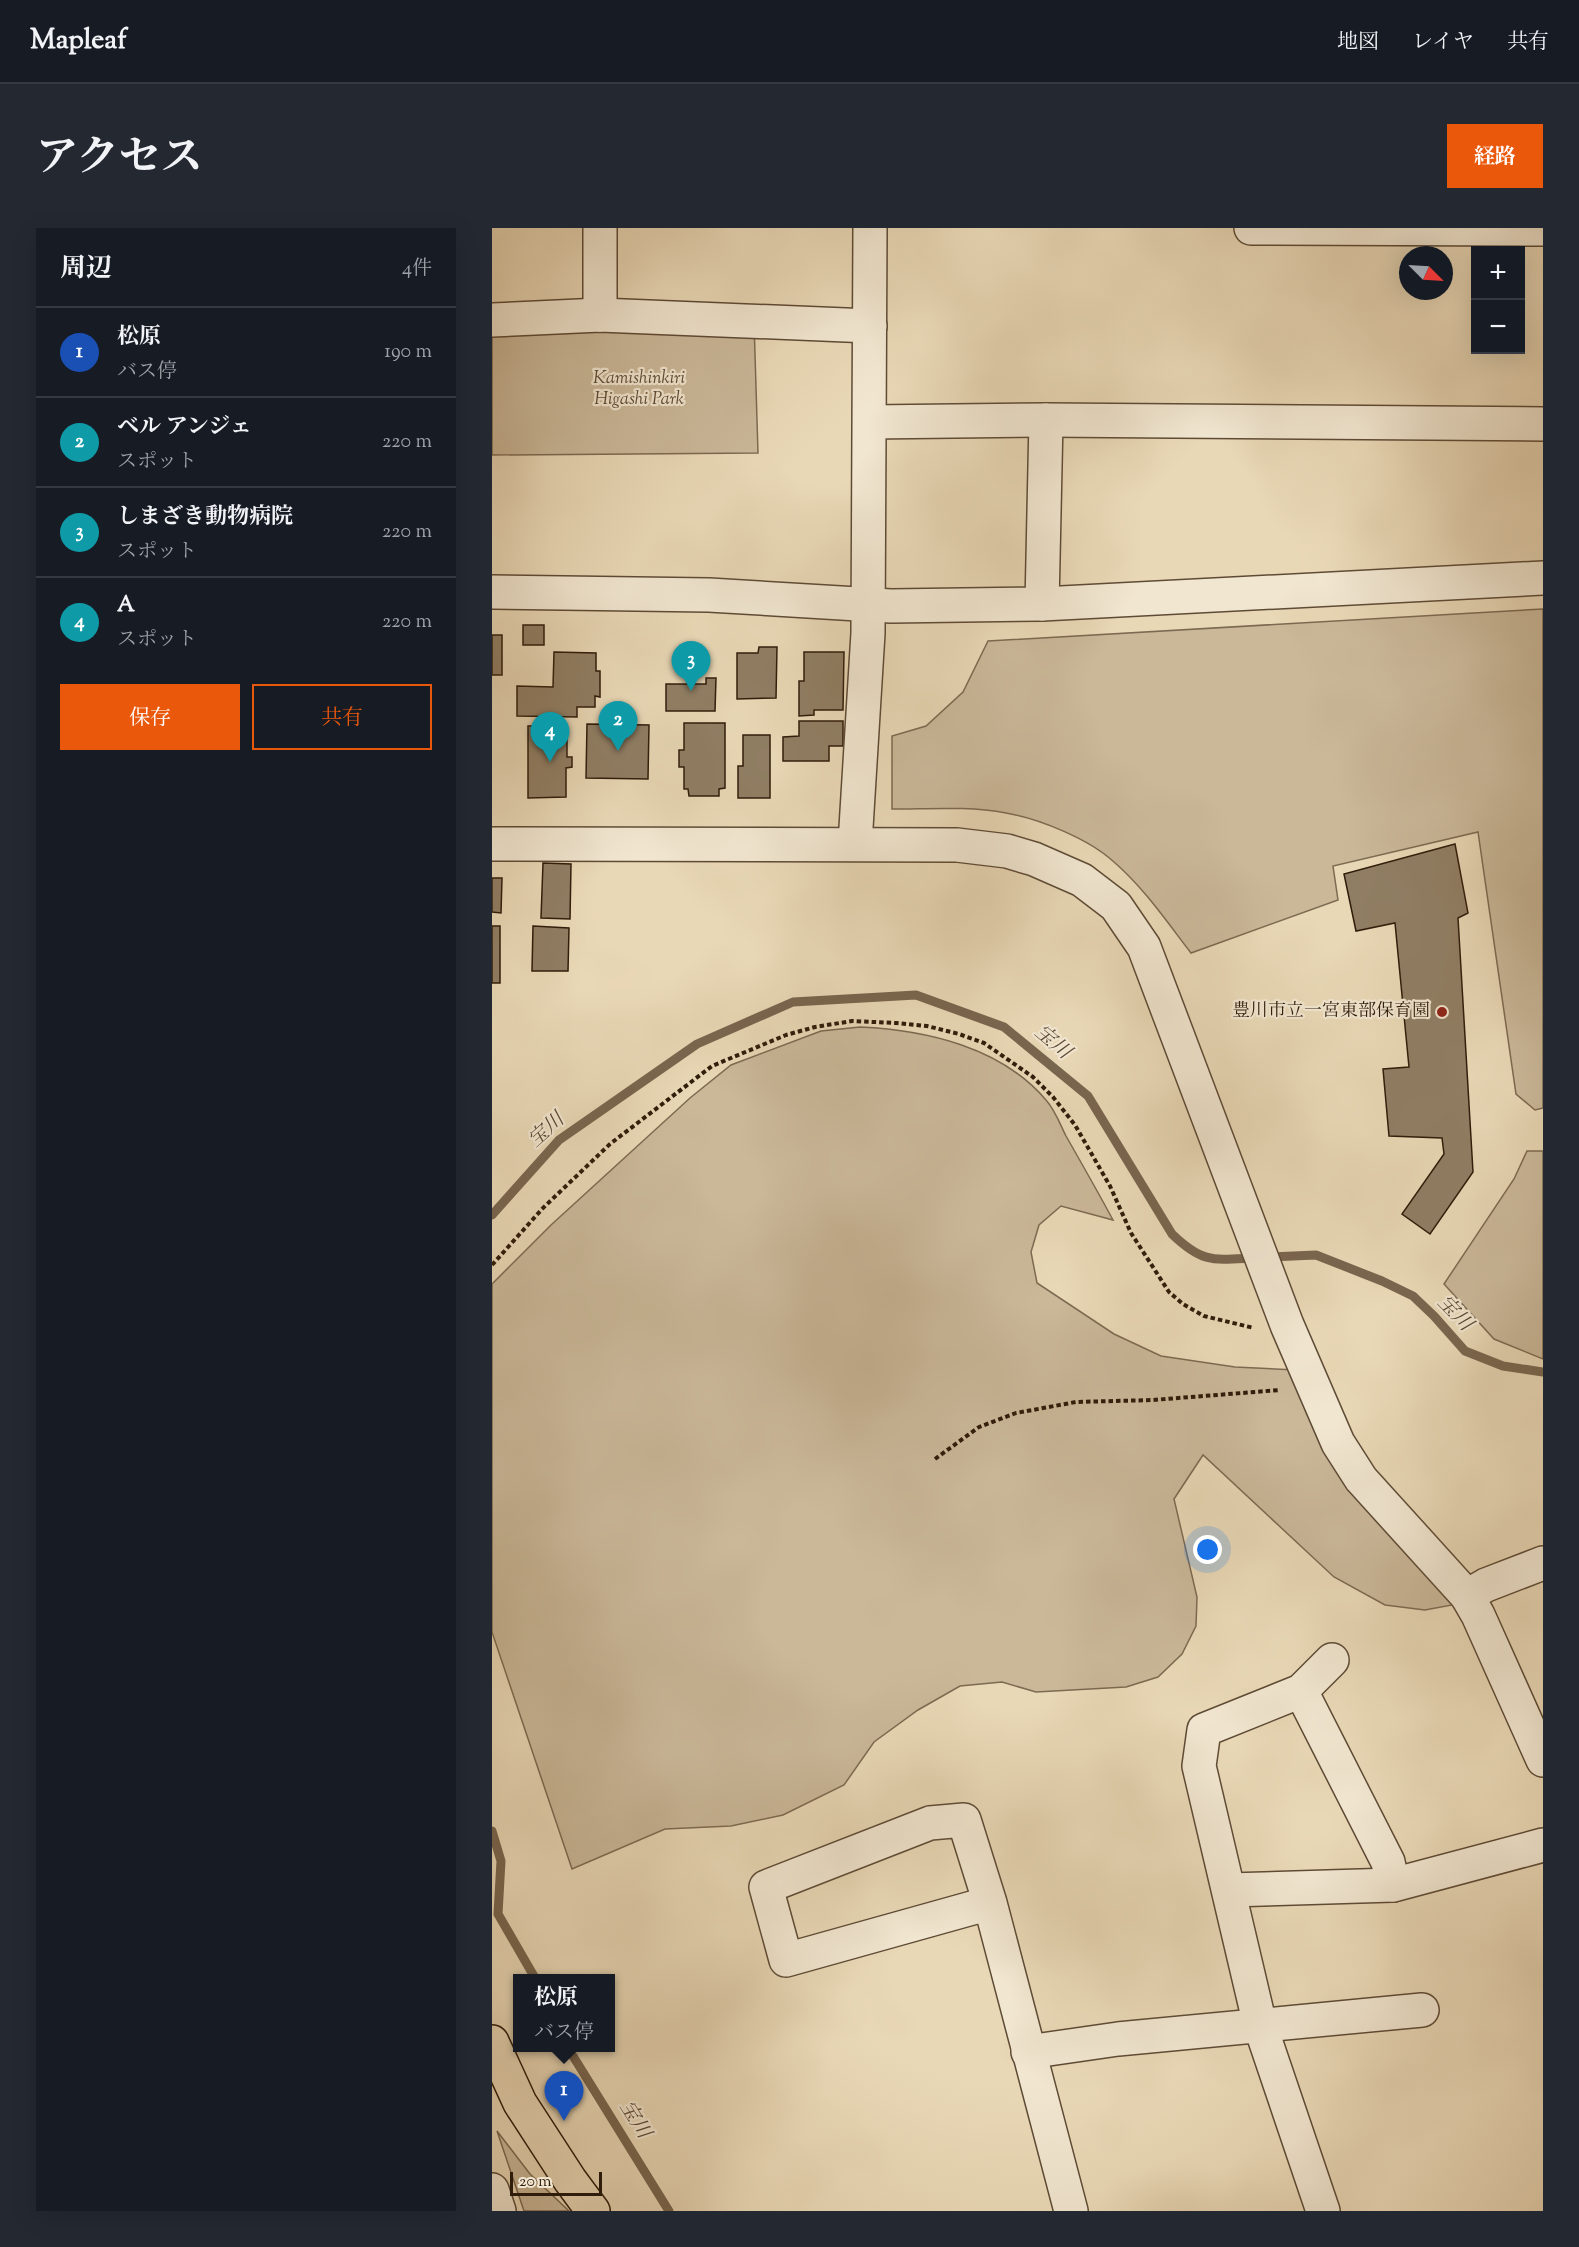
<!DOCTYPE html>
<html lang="ja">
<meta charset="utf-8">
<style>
:root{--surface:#171b24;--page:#242831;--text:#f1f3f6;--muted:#9ea1a6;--line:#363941;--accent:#ea580c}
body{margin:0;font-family:"Sorts Mill Goudy","Noto Serif JP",serif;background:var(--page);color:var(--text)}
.controls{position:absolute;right:18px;top:18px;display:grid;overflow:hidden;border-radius:0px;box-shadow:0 6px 24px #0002}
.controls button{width:54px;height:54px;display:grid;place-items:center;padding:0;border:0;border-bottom:2px solid var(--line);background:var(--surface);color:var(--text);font:30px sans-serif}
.compass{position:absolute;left:907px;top:18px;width:54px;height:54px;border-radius:50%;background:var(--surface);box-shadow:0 6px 24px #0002;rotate:114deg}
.scale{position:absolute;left:18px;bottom:15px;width:92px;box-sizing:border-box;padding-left:6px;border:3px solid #301c0b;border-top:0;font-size:16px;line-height:21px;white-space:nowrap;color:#301c0b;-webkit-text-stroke:4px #f1e6d0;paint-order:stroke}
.you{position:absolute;left:716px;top:1322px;width:21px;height:21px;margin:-15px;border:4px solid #fff;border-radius:50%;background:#1a73e8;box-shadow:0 0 0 9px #1a73e833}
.badge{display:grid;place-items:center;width:39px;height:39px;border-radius:50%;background:var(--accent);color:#fff;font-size:20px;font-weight:700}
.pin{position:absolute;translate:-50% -50px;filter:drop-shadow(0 2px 3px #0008)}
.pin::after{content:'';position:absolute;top:32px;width:21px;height:18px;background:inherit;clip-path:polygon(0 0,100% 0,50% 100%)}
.popup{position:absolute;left:21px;top:1746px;width:102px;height:78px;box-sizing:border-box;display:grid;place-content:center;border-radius:0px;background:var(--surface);filter:drop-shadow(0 2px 4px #0005);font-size:20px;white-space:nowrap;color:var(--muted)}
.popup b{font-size:22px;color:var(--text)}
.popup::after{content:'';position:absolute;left:50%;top:100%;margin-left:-12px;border:12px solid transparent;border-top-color:var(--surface)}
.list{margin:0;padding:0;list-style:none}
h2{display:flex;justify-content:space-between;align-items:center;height:78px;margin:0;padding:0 24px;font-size:26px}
h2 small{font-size:20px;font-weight:400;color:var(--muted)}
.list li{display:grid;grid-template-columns:39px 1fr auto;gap:18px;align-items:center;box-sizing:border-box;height:90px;padding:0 24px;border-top:2px solid var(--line)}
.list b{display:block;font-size:22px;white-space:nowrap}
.list p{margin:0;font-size:20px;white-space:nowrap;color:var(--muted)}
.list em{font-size:20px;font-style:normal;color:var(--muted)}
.actions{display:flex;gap:12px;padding:18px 24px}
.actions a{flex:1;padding:14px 0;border:2px solid var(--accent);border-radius:0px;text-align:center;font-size:21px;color:var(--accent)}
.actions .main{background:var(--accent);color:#fff}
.map{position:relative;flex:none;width:1051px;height:1983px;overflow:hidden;border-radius:0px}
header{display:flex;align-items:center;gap:36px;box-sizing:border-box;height:84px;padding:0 30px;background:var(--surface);border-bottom:2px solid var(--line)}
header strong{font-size:28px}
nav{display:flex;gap:33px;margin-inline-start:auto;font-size:21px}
.intro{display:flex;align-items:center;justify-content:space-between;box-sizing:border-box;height:144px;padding:0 36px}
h1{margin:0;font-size:42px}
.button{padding:15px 27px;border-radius:0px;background:var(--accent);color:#fff;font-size:21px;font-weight:700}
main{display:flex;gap:36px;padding:0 36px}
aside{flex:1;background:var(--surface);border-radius:0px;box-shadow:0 6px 24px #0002}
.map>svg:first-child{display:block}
</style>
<header>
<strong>Mapleaf</strong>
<nav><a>地図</a><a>レイヤ</a><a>共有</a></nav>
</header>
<div class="intro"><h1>アクセス</h1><a class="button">経路</a></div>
<main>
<aside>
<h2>周辺<small>4件</small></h2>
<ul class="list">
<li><span class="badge" style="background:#1a4fb4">1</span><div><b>松原</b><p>バス停</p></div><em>190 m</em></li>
<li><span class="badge" style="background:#0f9aa8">2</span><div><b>ベル アンジェ</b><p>スポット</p></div><em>220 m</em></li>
<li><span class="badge" style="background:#0f9aa8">3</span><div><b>しまざき動物病院</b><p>スポット</p></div><em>220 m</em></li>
<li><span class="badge" style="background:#0f9aa8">4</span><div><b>A</b><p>スポット</p></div><em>220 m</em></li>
</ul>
<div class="actions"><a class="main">保存</a><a>共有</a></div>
</aside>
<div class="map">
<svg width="1051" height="1983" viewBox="0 0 1051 1983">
<rect width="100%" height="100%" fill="#e9d8b6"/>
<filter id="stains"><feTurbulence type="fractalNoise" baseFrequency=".00333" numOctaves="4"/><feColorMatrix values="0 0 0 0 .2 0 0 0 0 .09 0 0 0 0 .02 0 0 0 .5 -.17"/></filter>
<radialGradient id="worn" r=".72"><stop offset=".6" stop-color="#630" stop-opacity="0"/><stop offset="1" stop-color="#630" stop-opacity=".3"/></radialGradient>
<g fill="#cab899" stroke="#7d6a52" stroke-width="1.5">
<polygon points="262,93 266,225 0,227 0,100"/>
<path d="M 1051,381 L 1051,880 L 1043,882 L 1024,866 L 986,604 L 841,638 L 846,672 L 699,725 C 675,694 652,660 622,634 C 597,611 548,591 514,585 C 477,578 437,581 400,581 L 400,508 L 434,498 L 471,464 L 496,413 Z"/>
<path d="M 368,799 C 434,802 509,819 554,872 C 563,882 568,896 574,908 C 590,936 606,964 621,992 L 569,978 L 547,997 L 539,1024 L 545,1055 L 622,1106 L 669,1128 L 743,1139 L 804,1142 L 957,1361 L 960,1377 L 933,1382 L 893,1377 L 842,1349 L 711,1227 L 682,1271 L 705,1369 L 704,1398 L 690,1426 L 666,1449 L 634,1459 L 544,1464 L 510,1454 L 468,1458 L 426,1482 L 382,1514 L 352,1557 L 291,1587 L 239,1598 L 173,1601 L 80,1641 L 0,1404 L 0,1056 L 59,997 L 198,870 L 239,837 L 329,803 Z"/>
<polygon points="1035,923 1051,923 1051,1131 1002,1111 952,1056 1022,951"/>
<polygon points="5,1903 38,1946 77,1983 32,1983"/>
</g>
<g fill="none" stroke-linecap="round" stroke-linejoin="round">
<g stroke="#79664f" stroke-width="9">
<path d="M 0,987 L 67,912 L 205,816 L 301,774 L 424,767 L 512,799 L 596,868 L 680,1006 C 711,1036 722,1032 763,1030"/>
<polyline points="777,1029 824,1027 890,1053 921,1068 942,1088 973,1123 1011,1138 1051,1144"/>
<polyline points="0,1603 9,1633 6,1686 43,1750"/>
<polyline points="76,1820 177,1983"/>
</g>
</g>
<g fill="#907e64" stroke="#301c0b" stroke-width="1.5">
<rect x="31" y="397" width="21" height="20"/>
<rect x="0" y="407" width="10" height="40"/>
<polygon points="267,419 285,419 284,470 245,471 245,425 266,425"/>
<polygon points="62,424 104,425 104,443 108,443 108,469 103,468 103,479 85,479 85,489 25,488 25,458 61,459"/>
<polygon points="312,424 352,424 351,482 322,482 322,487 307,488 307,453 312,453"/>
<polygon points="214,450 224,450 223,483 174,483 174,456 214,456"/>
<polygon points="307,493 351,493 351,518 337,518 337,533 291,533 291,509 307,508"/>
<polygon points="192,495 233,495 233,560 227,561 227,568 197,568 196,561 192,561 192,539 187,539 187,522 192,522"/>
<polygon points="95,496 157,497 156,551 94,550"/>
<polygon points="36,498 75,498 75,529 80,529 80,539 74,540 74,569 36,570"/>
<polygon points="251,507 278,507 278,570 246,570 246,538 251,538"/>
<polygon points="963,616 976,685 966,690 981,944 938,1006 910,986 952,926 950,910 897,908 891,841 917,839 903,695 864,703 852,646"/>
<polygon points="51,635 79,636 78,691 49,690"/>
<polygon points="0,650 10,650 9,685 0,684"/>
<rect x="0" y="698" width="8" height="57"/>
<polygon points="41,698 77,700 76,743 40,743"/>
</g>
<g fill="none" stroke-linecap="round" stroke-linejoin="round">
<defs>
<g id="minor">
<polyline points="108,0 108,87"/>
<polyline points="759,0 1051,1"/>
<polyline points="0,92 108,87 378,98"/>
<polyline points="378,194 554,192 1051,196"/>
<polyline points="0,364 217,367 399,378 550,376 1051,350"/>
<polyline points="550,376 554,192"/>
<polyline points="0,616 465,617 515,623 542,631 590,652 624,678 652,719 795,1097 846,1215 869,1251 975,1368 986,1387 1051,1532"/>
<polyline points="363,616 376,405 378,0"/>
<polyline points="975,1368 994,1357 1051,1335"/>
<polyline points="809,1463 896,1634 901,1657"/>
<polyline points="737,1662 901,1657 1051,1617"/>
<polyline points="498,1675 294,1732 274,1659 438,1595 472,1592 498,1675 579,1983"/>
<polyline points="536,1824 626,1811 930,1782"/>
<polyline points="0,1962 7,1983"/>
<polyline points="831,1983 768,1797 707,1538 712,1502 809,1463 840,1432"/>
</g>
<polyline id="highway" points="0,1814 28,1875 78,1952 101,1983"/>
</defs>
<use href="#minor" stroke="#5e4b36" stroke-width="36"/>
<use href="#highway" stroke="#301c0b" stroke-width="36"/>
<g stroke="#301c0b" stroke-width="4" stroke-dasharray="4.5 3" stroke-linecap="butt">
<polyline points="0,1037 51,980 118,916 220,838 294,807 323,799 360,793 404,795 435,798 467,806 492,815 541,849 561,869 583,897 618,958 639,1005 677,1064 691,1076 712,1088 762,1100"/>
<polyline points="443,1231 487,1199 524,1185 584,1174 661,1172 788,1162"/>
</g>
<use href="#minor" stroke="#f1e6d0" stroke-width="33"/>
<use href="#highway" stroke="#e9d8b6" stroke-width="33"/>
</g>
<circle fill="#8f2418" stroke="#f1e6d0" stroke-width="2" cx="950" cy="784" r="6"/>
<g text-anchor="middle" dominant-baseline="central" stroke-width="4.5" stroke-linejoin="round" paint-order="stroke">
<g font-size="18" font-style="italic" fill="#5e4b36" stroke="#f1e6d0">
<text x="147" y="151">Kamishinkiri<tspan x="147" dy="21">Higashi Park</tspan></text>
</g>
<g font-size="18" fill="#301c0b" stroke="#f1e6d0" text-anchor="end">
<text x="938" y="784">豊川市立一宮東部保育園</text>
</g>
<g font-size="20" font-style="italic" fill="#5b4733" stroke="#f1e6d0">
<text transform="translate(560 815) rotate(40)">宝川</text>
<text transform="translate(55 903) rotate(-42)">宝川</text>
<text transform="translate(962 1086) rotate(46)">宝川</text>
<text transform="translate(142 1892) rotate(58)">宝川</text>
</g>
</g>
<rect width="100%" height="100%" filter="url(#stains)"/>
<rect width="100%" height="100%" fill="url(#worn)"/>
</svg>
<div class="controls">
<button>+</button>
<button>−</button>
</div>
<svg class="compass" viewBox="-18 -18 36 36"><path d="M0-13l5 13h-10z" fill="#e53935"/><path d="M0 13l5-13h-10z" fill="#9ea1a6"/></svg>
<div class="scale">20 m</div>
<div class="you"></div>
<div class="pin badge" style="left:72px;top:1893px;background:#1a4fb4">1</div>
<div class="popup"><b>松原</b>バス停</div>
<div class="pin badge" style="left:126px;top:523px;background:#0f9aa8">2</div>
<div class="pin badge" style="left:199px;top:463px;background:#0f9aa8">3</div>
<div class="pin badge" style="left:58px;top:534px;background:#0f9aa8">4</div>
</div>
</main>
